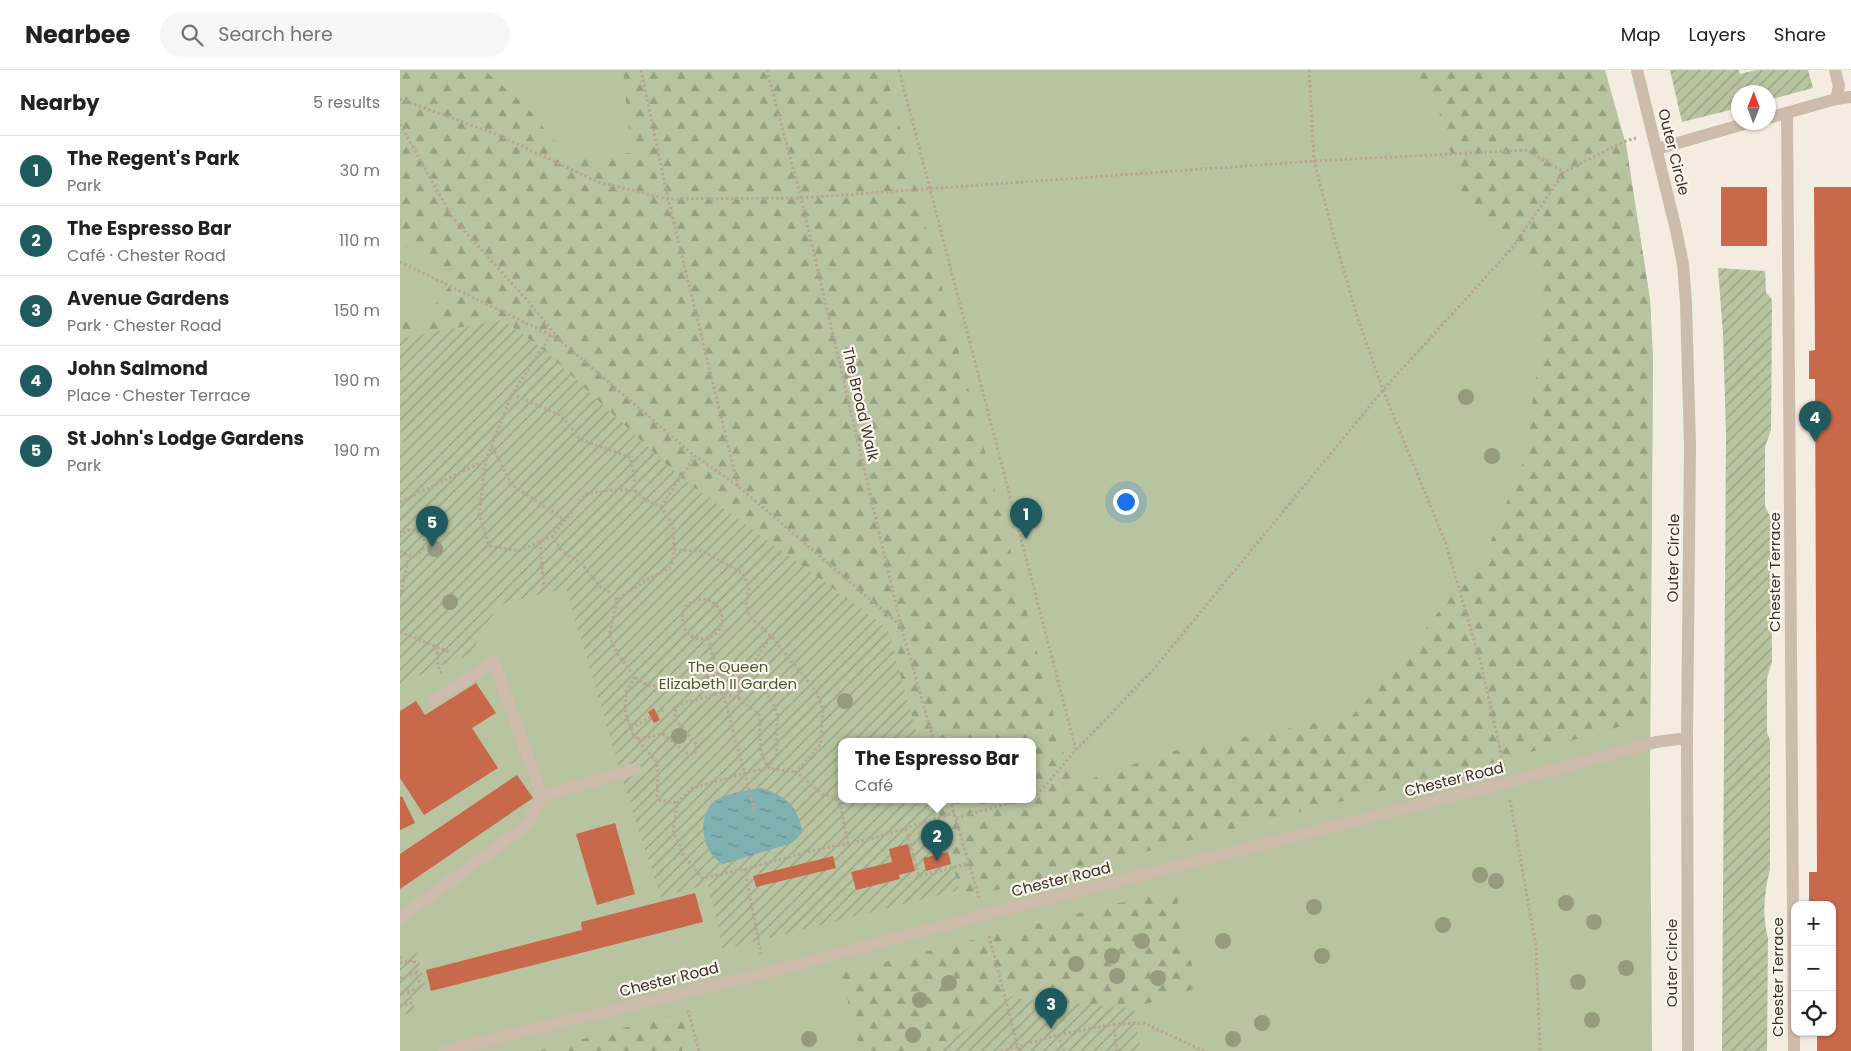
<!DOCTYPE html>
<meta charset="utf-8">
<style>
:root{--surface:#fff;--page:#f6f6f6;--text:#202124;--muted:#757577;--line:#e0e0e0;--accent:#1f5a5e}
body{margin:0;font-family:Poppins,sans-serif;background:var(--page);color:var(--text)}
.controls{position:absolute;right:15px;bottom:15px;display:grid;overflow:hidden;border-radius:10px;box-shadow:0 1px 4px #0004}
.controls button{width:45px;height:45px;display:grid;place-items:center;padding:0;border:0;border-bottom:1px solid var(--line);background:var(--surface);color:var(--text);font:25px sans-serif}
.compass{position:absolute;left:1331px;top:15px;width:45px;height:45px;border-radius:50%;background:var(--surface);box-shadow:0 1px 4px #0004;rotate:1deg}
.you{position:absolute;left:725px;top:431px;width:18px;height:18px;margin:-12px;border:4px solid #fff;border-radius:50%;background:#1a73e8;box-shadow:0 0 0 8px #1a73e833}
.badge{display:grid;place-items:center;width:32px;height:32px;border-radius:50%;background:var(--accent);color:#fff;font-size:16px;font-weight:700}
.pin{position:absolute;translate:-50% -41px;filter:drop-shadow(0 1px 2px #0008)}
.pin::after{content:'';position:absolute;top:26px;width:18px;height:15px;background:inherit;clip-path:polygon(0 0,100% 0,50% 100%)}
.popup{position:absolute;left:438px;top:668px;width:198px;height:65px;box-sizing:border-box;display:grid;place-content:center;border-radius:10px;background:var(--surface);filter:drop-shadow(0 1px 4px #0005);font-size:16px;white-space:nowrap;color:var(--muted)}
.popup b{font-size:19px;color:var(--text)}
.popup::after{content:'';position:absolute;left:50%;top:100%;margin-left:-10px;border:10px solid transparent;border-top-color:var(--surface)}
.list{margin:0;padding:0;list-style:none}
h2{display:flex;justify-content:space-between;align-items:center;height:65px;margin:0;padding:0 20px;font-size:21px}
h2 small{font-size:16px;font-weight:400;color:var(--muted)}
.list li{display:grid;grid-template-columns:32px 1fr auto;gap:15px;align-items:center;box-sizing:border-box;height:70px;padding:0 20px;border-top:1px solid var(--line)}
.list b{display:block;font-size:19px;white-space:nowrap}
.list p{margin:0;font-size:16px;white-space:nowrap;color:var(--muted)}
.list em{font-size:16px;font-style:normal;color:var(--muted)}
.icon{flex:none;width:28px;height:28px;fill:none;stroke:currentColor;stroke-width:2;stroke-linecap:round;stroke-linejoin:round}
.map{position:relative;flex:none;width:1451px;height:981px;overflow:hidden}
header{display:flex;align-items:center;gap:30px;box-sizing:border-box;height:70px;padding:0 25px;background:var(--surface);border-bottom:1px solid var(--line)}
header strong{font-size:24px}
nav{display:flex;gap:28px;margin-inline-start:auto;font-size:18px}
.search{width:350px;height:45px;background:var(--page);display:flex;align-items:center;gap:12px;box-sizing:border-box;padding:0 18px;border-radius:28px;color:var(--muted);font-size:19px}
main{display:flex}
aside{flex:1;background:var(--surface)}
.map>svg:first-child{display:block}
</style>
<header>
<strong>Nearbee</strong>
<div class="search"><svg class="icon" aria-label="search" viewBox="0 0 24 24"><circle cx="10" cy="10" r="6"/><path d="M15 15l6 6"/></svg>Search here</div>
<nav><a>Map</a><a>Layers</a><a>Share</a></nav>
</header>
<main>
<aside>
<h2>Nearby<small>5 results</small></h2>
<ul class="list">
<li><span class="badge">1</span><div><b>The Regent's Park</b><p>Park</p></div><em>30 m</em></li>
<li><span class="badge">2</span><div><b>The Espresso Bar</b><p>Café · Chester Road</p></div><em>110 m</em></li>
<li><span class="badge">3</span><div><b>Avenue Gardens</b><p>Park · Chester Road</p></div><em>150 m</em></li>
<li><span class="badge">4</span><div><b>John Salmond</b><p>Place · Chester Terrace</p></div><em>190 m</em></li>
<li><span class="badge">5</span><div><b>St John's Lodge Gardens</b><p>Park</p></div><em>190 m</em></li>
</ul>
</aside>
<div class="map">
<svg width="1451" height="981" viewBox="0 0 1451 981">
<defs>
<pattern id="forest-firs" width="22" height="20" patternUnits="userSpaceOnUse" patternTransform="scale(1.25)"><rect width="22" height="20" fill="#b8c4a0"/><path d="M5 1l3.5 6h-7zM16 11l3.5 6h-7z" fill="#97a083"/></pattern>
<pattern id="garden-furrows" width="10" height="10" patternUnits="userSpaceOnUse" patternTransform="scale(1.25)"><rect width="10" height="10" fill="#b8c4a0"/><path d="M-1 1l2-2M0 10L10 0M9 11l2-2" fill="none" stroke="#97a083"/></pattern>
<pattern id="water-ripples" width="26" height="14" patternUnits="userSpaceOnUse" patternTransform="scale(1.25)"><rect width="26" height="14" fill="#7fb0b2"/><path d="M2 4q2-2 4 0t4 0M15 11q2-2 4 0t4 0" fill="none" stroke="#699091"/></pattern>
</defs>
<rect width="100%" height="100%" fill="#f4ebe1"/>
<path fill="#b8c4a0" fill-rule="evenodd" d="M 0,0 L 1205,0 L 1226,75 L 1250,230 L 1253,291 L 1250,705 L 1252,981 L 0,981 ZM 442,672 L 632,672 L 632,730 L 442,730 Z"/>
<g fill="url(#forest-firs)">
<polygon points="0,0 84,0 126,36 168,87 231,83 223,0 485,0 672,715 773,681 952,646 1005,587 1091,471 1123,392 1141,276 1141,203 1068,143 1037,34 1011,12 1017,0 1201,0 1226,75 1250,230 1253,291 1250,648 1103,690 562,829 535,730 632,730 632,672 519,672 487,558 280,407 143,279 103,250 0,268 0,248 18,257 58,205 0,174"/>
<polygon points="775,819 797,918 733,938 610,928 535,981 460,981 441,903"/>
<polygon points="288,941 282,981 138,981"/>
</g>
<g fill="url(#garden-furrows)">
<polygon points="1270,0 1339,0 1340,4 1356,0 1408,0 1413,18 1369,30 1368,22 1338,22 1338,38 1282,52"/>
<path d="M 1318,198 L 1365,201 L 1366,222 L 1372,230 L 1371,360 L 1365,377 L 1365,436 L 1371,449 L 1372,592 L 1367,608 L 1367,662 L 1370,670 L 1370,800 C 1364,821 1362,847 1368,868 L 1367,981 L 1322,981 L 1326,363 L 1323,264 Z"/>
<polygon points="103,250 143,279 280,407 487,558 519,672 442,672 442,730 535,730 559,820 323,880 308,815 261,827 231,737 166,518 98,535 70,585 31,599 0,616 0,377 3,376 0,358 0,268"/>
<polygon points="17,883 27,922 12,926 16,942 0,946 0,887"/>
<polygon points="610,928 733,938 741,981 535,981"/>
</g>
<path fill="url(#water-ripples)" d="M 360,718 C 385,725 399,736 402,763 L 392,773 L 323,794 C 306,786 299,760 306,743 C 308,740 309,736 312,733 C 325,723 344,721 360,718 Z"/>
<g fill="#c8694b">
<rect x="1321" y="117" width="46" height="59"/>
<polygon points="1414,117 1451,117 1451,981 1417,981 1417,962 1432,962 1432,835 1409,833 1409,802 1417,802 1415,309 1409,309 1409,281 1415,280"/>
<polygon points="76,613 96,643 72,658 98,698 24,745 0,708 0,641 16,631 25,645"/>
<polygon points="254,638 260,650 254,653 248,642"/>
<polygon points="117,705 133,728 0,819 0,784"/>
<polygon points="2,726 15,753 0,760 0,727"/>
<polygon points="215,753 235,824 197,835 176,764"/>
<polygon points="508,774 515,801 499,805 500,809 456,820 451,802 492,792 489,779"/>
<polygon points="548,782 551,794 526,801 523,788"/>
<polygon points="433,786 436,798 356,817 353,806"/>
<polygon points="295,823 303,852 31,921 26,900 182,860 181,852"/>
</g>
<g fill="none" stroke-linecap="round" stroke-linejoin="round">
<g stroke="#b9a596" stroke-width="3" stroke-dasharray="2.5 2.5" stroke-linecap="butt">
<polyline points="241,0 268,129 338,416"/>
<polyline points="367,0 401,128 501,556 534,672"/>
<polyline points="499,0 676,680"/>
<polyline points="909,0 914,91 933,163 958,249 983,320 1046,474 1081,594 1104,697"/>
<polyline points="0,29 98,65 198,112 268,129 401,128 914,91 1127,80 1164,102"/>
<polyline points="0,54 52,147 125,228 156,265"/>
<polyline points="0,192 157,268 295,386 338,416 500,555"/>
<polyline points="151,265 112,324 86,390 79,444 89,476 119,481 152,466 187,423 212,420 234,420 246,430 261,437 273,455 274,480 272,496 243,512 217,530 209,566 218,585 235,607 248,616 265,615 340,602 367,623 377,643 377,684 368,698 344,703 290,719 277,733 273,760 283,784 302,808 345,799 361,885"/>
<path d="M 112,324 L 162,346 L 180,369 L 231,388 C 232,400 236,408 234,420"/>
<polyline points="92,377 112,415 165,450"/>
<polyline points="0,432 86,390"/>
<polyline points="261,437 295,386"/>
<polyline points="152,466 162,481 183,495 201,518 209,522 217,530"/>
<path d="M 0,467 C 17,444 38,482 14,485 C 8,486 4,485 0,480"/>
<polyline points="140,472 144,520"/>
<polyline points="274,480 302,481 342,503 349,517 346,534 348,542 353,550 371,566 416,621 423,639 421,674 396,702 422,724 435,728 440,733 448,773"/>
<polyline points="0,527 9,486"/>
<circle cx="302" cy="549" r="20"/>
<polyline points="0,562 50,582"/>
<polyline points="308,568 355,742"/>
<polyline points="37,577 38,596 42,605"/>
<polyline points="235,607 226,622 225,642 233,664 256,691 258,703 257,726 260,730 277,733"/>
<polyline points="338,628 340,602 355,590 371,566"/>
<polyline points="257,644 263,640"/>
<polyline points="231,658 251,647"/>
<polyline points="238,669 263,664 288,684 295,684 297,675 275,649 276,638 283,633 322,623 338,628 359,645 361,682 368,698 396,702"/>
<polyline points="632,727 636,726 676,680 753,600 983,320 1114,176 1164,102 1223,72 1236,68"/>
<polyline points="550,730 579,827"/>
<polyline points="1110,730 1136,877 1140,981"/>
<polyline points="556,748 621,730"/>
<polyline points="506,759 519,806 570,793"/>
<polyline points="345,799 407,782 474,768 554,743"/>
<polyline points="589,866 619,981"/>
<polyline points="0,893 14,890 21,918 0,923"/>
<polyline points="0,908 18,903"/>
<polyline points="0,936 11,933 8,921"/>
<polyline points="288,940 299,981"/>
<polyline points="714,954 717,981"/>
<polyline points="658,965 664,981"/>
<polyline points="601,981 658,965 714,954 744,953 804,981"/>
</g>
<g stroke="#cdbbac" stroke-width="12">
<polyline points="142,726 235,699"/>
<polyline points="0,848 127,755 142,726 94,592 34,630"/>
</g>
<g stroke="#cdbbac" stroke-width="12">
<polyline points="1237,0 1276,160 1283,194 1286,233 1290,376 1287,668 1288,981"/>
<polyline points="1436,29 1451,27"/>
<polyline points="1387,43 1394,981"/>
<polyline points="1368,48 1436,29 1439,16 1435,0"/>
<polyline points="1257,79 1351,52"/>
<polyline points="44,981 365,903 583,845 1106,713 1256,672 1287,668"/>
</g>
</g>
<g fill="#969b7f">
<circle cx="1066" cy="327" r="8"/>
<circle cx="1092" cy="386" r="8"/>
<circle cx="35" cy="479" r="8"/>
<circle cx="50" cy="532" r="8"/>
<circle cx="445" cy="631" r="8"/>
<circle cx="279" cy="666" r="8"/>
<circle cx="1080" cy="805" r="8"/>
<circle cx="1096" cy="811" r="8"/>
<circle cx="1166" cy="833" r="8"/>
<circle cx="914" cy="837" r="8"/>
<circle cx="1194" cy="852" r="8"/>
<circle cx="1043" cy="855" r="8"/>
<circle cx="742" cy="871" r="8"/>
<circle cx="823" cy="871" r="8"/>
<circle cx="712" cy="886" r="8"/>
<circle cx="922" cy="886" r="8"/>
<circle cx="676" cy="894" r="8"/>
<circle cx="1226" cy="898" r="8"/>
<circle cx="717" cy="906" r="8"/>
<circle cx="758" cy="908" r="8"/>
<circle cx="1178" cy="912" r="8"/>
<circle cx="549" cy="913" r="8"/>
<circle cx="520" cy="930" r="8"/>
<circle cx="1192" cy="950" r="8"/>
<circle cx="862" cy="953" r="8"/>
<circle cx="513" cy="965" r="8"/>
<circle cx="409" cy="969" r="8"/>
<circle cx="833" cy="969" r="8"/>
</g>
<g text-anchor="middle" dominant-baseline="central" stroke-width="4.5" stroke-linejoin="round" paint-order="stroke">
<g font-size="15" fill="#3b302b" stroke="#fbf5ee">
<text transform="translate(1274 82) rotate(76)">Outer Circle</text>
<text transform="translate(461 334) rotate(77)">The Broad Walk</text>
<text transform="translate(1273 488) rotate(-89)">Outer Circle</text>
<text transform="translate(1374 502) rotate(-90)">Chester Terrace</text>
<text transform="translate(1054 709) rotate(-14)">Chester Road</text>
<text transform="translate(661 809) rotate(-14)">Chester Road</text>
<text transform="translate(1271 893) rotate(-90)">Outer Circle</text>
<text transform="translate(1377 907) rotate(-90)">Chester Terrace</text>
<text transform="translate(269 909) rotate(-14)">Chester Road</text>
</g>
<g font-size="15" fill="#4a5a2e" stroke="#fbf5ee">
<text x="328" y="596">The Queen<tspan x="328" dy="17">Elizabeth II Garden</tspan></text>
</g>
</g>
</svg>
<div class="controls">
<button>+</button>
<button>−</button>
<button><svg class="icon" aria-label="locate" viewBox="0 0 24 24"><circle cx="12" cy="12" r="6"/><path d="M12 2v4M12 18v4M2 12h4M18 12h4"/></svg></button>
</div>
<svg class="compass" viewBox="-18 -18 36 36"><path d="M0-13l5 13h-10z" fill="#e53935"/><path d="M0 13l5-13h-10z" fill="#757577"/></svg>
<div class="you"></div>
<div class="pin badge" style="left:626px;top:469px">1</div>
<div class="pin badge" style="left:537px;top:791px">2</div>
<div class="popup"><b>The Espresso Bar</b>Café</div>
<div class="pin badge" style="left:651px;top:959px">3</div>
<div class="pin badge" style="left:1415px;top:372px">4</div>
<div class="pin badge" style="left:32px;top:477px">5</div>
</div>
</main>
